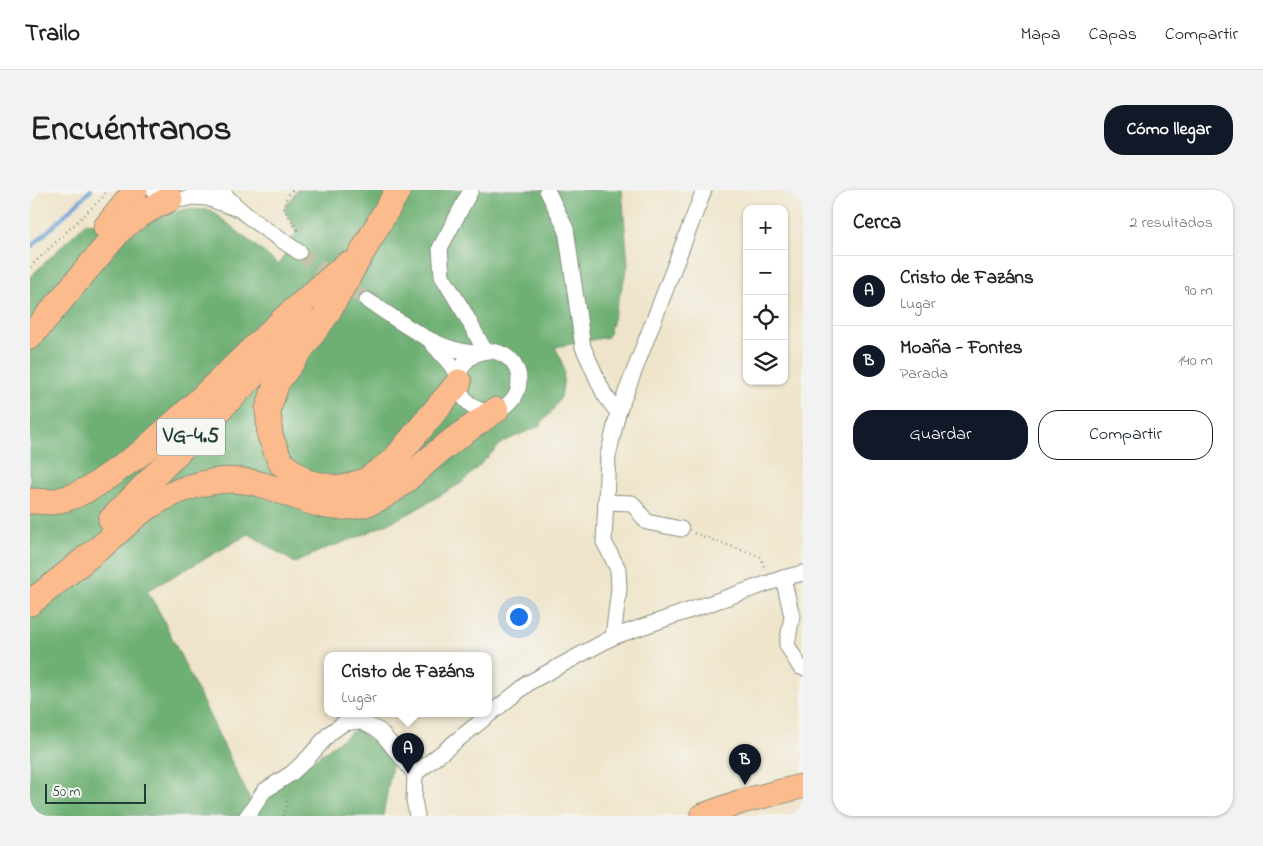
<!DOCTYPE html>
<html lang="es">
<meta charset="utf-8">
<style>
:root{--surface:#fff;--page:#f2f2f2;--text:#222;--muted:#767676;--line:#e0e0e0;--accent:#111827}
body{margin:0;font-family:"Indie Flower",sans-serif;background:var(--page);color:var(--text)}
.controls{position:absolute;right:15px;top:15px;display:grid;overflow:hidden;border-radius:10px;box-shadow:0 1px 4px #0004}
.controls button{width:45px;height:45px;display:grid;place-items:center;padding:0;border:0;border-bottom:1px solid var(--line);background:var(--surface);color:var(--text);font:25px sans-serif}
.scale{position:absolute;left:15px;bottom:12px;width:101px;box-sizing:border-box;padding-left:5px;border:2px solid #1f3d34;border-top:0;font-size:14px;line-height:18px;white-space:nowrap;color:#1f3d34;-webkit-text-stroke:4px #f6f6f2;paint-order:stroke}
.you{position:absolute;left:488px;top:426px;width:18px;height:18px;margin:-12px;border:4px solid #fff;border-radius:50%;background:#1a73e8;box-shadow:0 0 0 8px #1a73e833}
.badge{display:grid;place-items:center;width:32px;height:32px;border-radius:50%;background:var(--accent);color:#fff;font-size:16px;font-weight:700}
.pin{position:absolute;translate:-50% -41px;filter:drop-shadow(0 1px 2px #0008)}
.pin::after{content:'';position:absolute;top:26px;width:18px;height:15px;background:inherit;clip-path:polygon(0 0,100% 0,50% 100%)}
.popup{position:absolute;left:294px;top:462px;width:168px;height:65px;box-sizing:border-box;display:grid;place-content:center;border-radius:10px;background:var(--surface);filter:drop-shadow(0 1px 4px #0005);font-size:16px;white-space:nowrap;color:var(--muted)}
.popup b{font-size:19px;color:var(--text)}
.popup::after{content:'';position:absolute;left:50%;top:100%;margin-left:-10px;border:10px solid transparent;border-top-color:var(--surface)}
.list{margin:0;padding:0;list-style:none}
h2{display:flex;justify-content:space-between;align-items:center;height:65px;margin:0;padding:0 20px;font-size:21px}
h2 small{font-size:16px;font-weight:400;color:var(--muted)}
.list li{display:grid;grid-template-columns:32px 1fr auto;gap:15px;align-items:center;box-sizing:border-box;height:70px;padding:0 20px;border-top:1px solid var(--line)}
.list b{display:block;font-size:19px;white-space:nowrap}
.list p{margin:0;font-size:16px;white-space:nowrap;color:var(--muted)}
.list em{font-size:16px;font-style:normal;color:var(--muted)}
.actions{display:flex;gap:10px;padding:15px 20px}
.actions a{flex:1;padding:11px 0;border:1px solid var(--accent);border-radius:20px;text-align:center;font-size:18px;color:var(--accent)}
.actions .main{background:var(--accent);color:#fff}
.icon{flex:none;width:28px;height:28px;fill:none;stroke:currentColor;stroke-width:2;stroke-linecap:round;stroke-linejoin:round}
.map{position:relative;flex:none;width:773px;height:626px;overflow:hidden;border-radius:20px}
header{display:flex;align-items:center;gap:30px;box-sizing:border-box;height:70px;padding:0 25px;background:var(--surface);border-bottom:1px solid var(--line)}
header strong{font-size:24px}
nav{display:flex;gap:28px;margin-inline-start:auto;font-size:18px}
.intro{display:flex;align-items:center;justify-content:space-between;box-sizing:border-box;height:120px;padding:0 30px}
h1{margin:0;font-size:35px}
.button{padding:12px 22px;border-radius:20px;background:var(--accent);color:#fff;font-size:18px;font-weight:700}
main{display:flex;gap:30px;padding:0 30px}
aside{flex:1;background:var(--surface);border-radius:20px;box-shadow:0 1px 4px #0004}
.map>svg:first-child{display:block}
</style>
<header>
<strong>Trailo</strong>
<nav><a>Mapa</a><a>Capas</a><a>Compartir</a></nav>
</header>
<div class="intro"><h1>Encuéntranos</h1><a class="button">Cómo llegar</a></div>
<main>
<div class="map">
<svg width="773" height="626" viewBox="0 0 773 626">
<rect width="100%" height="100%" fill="#f6f6f2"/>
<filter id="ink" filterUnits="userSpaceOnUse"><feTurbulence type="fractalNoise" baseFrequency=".02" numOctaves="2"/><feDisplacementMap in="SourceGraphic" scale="10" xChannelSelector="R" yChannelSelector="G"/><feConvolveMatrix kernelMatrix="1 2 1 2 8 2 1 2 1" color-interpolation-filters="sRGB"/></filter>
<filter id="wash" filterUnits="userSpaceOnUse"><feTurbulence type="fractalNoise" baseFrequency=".0096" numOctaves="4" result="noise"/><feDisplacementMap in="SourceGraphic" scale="20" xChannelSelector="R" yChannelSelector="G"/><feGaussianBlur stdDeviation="1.12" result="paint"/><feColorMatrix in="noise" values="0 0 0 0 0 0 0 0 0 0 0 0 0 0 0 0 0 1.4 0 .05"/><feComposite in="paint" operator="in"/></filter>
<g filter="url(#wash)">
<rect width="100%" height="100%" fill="#efe4c9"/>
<polygon fill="#6eb073" stroke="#467654" points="267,0 592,0 598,75 578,147 525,157 530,167 534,180 533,194 531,207 522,221 509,236 473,252 433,292 380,323 328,347 294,359 265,373 219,344 117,401 129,421 222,614 326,539 363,569 353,626 0,626 0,87 56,33 107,38 137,24 156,19 181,20 249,75 267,41 254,19"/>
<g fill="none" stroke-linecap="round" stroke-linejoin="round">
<polyline stroke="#699fd6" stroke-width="4" points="0,58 61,0"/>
</g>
</g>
<g filter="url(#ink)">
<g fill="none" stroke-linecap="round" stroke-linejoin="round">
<polyline stroke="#c5c3ab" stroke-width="15" stroke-dasharray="15 8" stroke-linecap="butt" points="269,62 337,110"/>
<defs>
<g id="minor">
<path d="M 124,0 C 138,12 158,14 172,0"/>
<path d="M 191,0 C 211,25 243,44 269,62"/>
<polyline points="441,0 410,58 412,86 434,122 455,161"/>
<polyline points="517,0 536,39 553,157 574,204 588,223"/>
<polyline points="162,7 177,8 205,18"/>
<path d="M 337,110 C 370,131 408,163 449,163"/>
<polyline points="401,152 421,175 429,190"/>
<circle cx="459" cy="191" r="30"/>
<polyline points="576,312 602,313 617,332 651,339"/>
<polyline points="753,388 762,426 757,455 770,477 773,478"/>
<polyline points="583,447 589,399 588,379 574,352 578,266 588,223 674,0"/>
<polyline points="385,584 500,492 583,447 753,388 773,383"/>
<polyline points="217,626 223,618 234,601 262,583 277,569 300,543 314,533 330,531 350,541 385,584 384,610 387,626"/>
</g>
<polyline id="primary" points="672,626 710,612 773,596"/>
<g id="trunk">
<polyline points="368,0 296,125 247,192 238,219 240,246 251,273 276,292 310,299 337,290 364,270 429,192"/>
<polyline points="76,37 100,8 105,0"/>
<path d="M 0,147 L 89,41 C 105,26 121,18 140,9"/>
<polyline points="0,311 23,312 44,306 64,296 111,263 159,220 254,129 316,75"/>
<polyline points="81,330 251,157 273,129"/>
<path d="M 0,413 C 26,393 51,372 77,352 C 88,342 99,331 111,322 C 143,299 186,284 225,293 C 262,301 292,325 331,315 C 362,308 384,281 408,262 C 426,247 446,234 466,220"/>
</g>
</defs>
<use href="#minor" stroke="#87907e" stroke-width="17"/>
<use href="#primary" stroke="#87907e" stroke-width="26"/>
<use href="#trunk" stroke="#87907e" stroke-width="27"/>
<g stroke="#87907e" stroke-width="2.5" stroke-dasharray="1 4" stroke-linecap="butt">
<polyline points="262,0 256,8 254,19 267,40 266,43"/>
<polyline points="0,77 73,7 77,0"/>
<polyline points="664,343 731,367 735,380"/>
<polyline points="253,626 257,615 255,603"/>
</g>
<use href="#minor" stroke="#fff" stroke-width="15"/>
<use href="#primary" stroke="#fbbb8d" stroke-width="24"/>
<use href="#trunk" stroke="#fbbb8d" stroke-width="25"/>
</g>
</g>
<g text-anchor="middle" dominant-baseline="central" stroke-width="5" stroke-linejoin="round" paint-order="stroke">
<rect fill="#f6f6f2" stroke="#60746d" stroke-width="1" x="127" y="228.5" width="68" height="37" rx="4"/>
<g font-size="21" font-weight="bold" fill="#1f3d34">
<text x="161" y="247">VG-4.5</text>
</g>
</g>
</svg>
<div class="controls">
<button>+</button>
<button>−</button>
<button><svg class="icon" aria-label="locate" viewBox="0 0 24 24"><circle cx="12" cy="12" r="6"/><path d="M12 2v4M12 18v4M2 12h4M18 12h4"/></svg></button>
<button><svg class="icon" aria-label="layers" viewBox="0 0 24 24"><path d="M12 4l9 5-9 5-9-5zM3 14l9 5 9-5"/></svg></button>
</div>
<div class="scale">50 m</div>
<div class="you"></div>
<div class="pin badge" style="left:378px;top:584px">A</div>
<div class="popup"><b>Cristo de Fazáns</b>Lugar</div>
<div class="pin badge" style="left:715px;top:595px">B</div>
</div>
<aside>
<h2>Cerca<small>2 resultados</small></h2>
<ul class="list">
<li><span class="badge">A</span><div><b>Cristo de Fazáns</b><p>Lugar</p></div><em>90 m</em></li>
<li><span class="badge">B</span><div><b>Moaña - Fontes</b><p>Parada</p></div><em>140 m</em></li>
</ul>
<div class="actions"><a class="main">Guardar</a><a>Compartir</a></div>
</aside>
</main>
